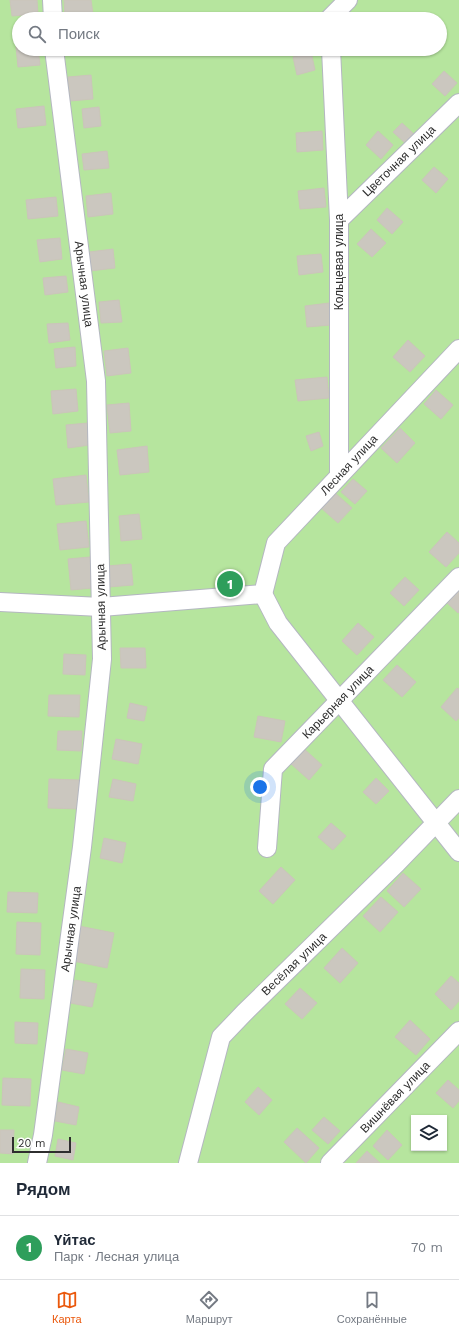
<!DOCTYPE html>
<html lang="ru">
<meta charset="utf-8">
<style>
:root{--surface:#fff;--page:#f6f6f7;--text:#1f2937;--muted:#747a83;--line:#e0e1e3;--accent:#ea580c}
body{margin:0;font-family:"Work Sans",sans-serif;background:var(--page);color:var(--text)}
.controls{position:absolute;right:12px;bottom:12px;display:grid;overflow:hidden;border-radius:0px;box-shadow:0 1px 3px #0004}
.controls button{width:36px;height:36px;display:grid;place-items:center;padding:0;border:0;border-bottom:1px solid var(--line);background:var(--surface);color:var(--text);font:20px sans-serif}
.scale{position:absolute;left:12px;bottom:10px;width:59px;box-sizing:border-box;padding-left:4px;border:2px solid #2e2e2e;border-top:0;font-size:11px;line-height:14px;white-space:nowrap;color:#2e2e2e;-webkit-text-stroke:3px #fff;paint-order:stroke}
.you{position:absolute;left:260px;top:787px;width:14px;height:14px;margin:-10px;border:3px solid #fff;border-radius:50%;background:#1a73e8;box-shadow:0 0 0 6px #1a73e833}
.badge{display:grid;place-items:center;width:26px;height:26px;border-radius:50%;background:var(--accent);color:#fff;font-size:13px;font-weight:700}
.pin{position:absolute;translate:-50% -50%;border:2px solid #fff;box-shadow:0 1px 4px #0006}
.list{margin:0;padding:0;list-style:none}
h2{display:flex;justify-content:space-between;align-items:center;height:52px;margin:0;padding:0 16px;font-size:17px}
h2 small{font-size:13px;font-weight:400;color:var(--muted)}
.list li{display:grid;grid-template-columns:26px 1fr auto;gap:12px;align-items:center;box-sizing:border-box;height:64px;padding:0 16px;border-top:1px solid var(--line)}
.list b{display:block;font-size:15px;white-space:nowrap}
.list p{margin:0;font-size:13px;white-space:nowrap;color:var(--muted)}
.list em{font-size:13px;font-style:normal;color:var(--muted)}
.icon{flex:none;width:22px;height:22px;fill:none;stroke:currentColor;stroke-width:2;stroke-linecap:round;stroke-linejoin:round}
.map{position:relative;flex:none;width:459px;height:1163px;overflow:hidden}
.search{position:absolute;background:var(--surface);box-shadow:0 1px 3px #0004;left:12px;right:12px;top:12px;height:44px;display:flex;align-items:center;gap:10px;box-sizing:border-box;padding:0 14px;border-radius:22px;color:var(--muted);font-size:15px}
.sheet{height:116px;background:var(--surface)}
nav{display:flex;justify-content:space-around;align-items:center;box-sizing:border-box;height:56px;border-top:1px solid var(--line);background:var(--surface);font-size:11px;color:var(--muted)}
nav a{display:grid;justify-items:center;gap:2px}
nav .on{color:var(--accent)}
.map>svg:first-child{display:block}
</style>
<div class="map">
<svg width="459" height="1163" viewBox="0 0 459 1163">
<rect width="100%" height="100%" fill="#efe9e1"/>
<path fill="#b6e59e" fill-rule="evenodd" d="M 0,0 L 459,0 L 459,1163 L 0,1163 ZM 19,19 L 440,19 L 440,49 L 19,49 ZM 414,1118 L 444,1118 L 444,1148 L 414,1148 Z"/>
<g fill="#cbc7bf" stroke="#cbc5ba">
<polygon points="10,0 37,0 38,14 12,16"/>
<polygon points="64,0 91,0 93,14 65,16"/>
<polygon points="309,12 310,19 270,19 270,16"/>
<polygon points="19,46 19,49 38,49 40,65 18,67 16,47"/>
<polygon points="342,49 355,49 349,56"/>
<polygon points="311,52 315,70 297,75 293,57"/>
<polygon points="444,71 457,83 445,96 432,84"/>
<polygon points="91,75 93,99 70,101 68,77"/>
<polygon points="44,106 46,125 18,128 16,109"/>
<polygon points="99,107 101,126 84,128 82,109"/>
<polygon points="402,123 415,135 406,144 393,132"/>
<polygon points="322,131 323,150 297,152 296,133"/>
<polygon points="378,131 393,145 381,159 366,145"/>
<polygon points="107,151 109,168 84,170 82,154"/>
<polygon points="434,167 448,179 436,193 422,180"/>
<polygon points="324,188 326,207 300,209 298,191"/>
<polygon points="111,193 113,214 88,217 86,196"/>
<polygon points="56,197 58,216 28,219 26,200"/>
<polygon points="387,208 403,222 392,234 377,220"/>
<polygon points="371,229 386,243 372,257 357,244"/>
<polygon points="60,238 62,259 40,262 37,240"/>
<polygon points="113,249 115,268 90,271 89,252"/>
<polygon points="321,254 323,272 299,275 297,256"/>
<polygon points="66,276 68,292 45,295 43,278"/>
<polygon points="119,300 122,322 101,323 99,302"/>
<polygon points="329,303 331,325 307,327 305,306"/>
<polygon points="68,323 70,340 49,343 47,324"/>
<polygon points="408,340 425,356 410,372 393,357"/>
<polygon points="75,347 76,366 56,368 54,349"/>
<polygon points="128,348 131,373 107,376 104,351"/>
<polygon points="327,377 329,398 298,401 295,380"/>
<polygon points="76,389 78,411 53,414 51,391"/>
<polygon points="436,390 453,405 441,419 424,404"/>
<polygon points="129,403 131,431 110,433 107,405"/>
<polygon points="88,423 90,445 68,448 66,425"/>
<polygon points="400,428 415,443 397,463 381,448"/>
<polygon points="319,432 323,446 311,451 306,436"/>
<polygon points="147,446 149,472 120,475 117,450"/>
<polygon points="86,475 89,502 56,505 53,479"/>
<polygon points="353,479 367,491 355,504 341,492"/>
<polygon points="334,492 352,508 338,523 320,507"/>
<polygon points="139,514 142,539 121,541 119,516"/>
<polygon points="86,521 89,547 60,550 57,524"/>
<polygon points="447,532 459,543 459,553 446,567 429,552"/>
<polygon points="90,557 93,588 71,590 68,559"/>
<polygon points="131,564 133,585 109,587 107,566"/>
<polygon points="405,577 419,590 404,606 390,593"/>
<polygon points="459,586 459,612 458,613 445,601"/>
<polygon points="358,623 374,637 357,655 342,641"/>
<polygon points="120,648 145,648 146,668 121,668"/>
<polygon points="64,654 86,655 85,675 63,674"/>
<polygon points="397,665 416,682 402,697 383,680"/>
<polygon points="457,688 459,689 459,718 456,721 441,707"/>
<polygon points="49,695 80,695 79,717 48,716"/>
<polygon points="130,703 147,707 144,721 127,718"/>
<polygon points="258,716 285,721 281,742 254,737"/>
<polygon points="58,731 82,731 81,751 57,750"/>
<polygon points="116,739 142,744 138,764 112,759"/>
<polygon points="303,748 322,765 309,780 290,763"/>
<polygon points="376,778 389,791 376,804 363,792"/>
<polygon points="49,779 80,780 79,809 48,808"/>
<polygon points="113,779 136,784 133,801 109,797"/>
<polygon points="331,823 346,836 333,850 318,837"/>
<polygon points="104,838 126,843 122,863 100,858"/>
<polygon points="281,867 295,880 273,904 259,891"/>
<polygon points="403,873 421,889 404,907 387,891"/>
<polygon points="8,892 38,893 37,913 7,912"/>
<polygon points="381,897 398,912 380,932 363,916"/>
<polygon points="17,922 41,923 40,955 16,954"/>
<polygon points="79,926 114,933 107,968 73,961"/>
<polygon points="342,948 358,963 340,983 324,968"/>
<polygon points="21,969 45,970 44,999 20,998"/>
<polygon points="451,976 459,983 459,1001 451,1010 435,994"/>
<polygon points="75,980 97,984 92,1007 70,1003"/>
<polygon points="300,988 317,1003 302,1019 285,1004"/>
<polygon points="410,1020 430,1039 416,1055 395,1037"/>
<polygon points="15,1022 38,1023 37,1044 15,1043"/>
<polygon points="66,1049 88,1053 84,1074 62,1070"/>
<polygon points="3,1078 31,1079 30,1106 2,1105"/>
<polygon points="448,1080 459,1090 459,1101 453,1108 436,1093"/>
<polygon points="258,1087 272,1100 259,1115 245,1102"/>
<polygon points="58,1102 79,1107 76,1125 55,1121"/>
<polygon points="324,1117 340,1131 328,1144 312,1130"/>
<polygon points="297,1128 319,1148 306,1163 284,1142"/>
<polygon points="0,1130 14,1130 13,1154 0,1153"/>
<polygon points="387,1130 402,1145 388,1160 373,1146"/>
<polygon points="58,1139 76,1143 73,1160 55,1156"/>
<polygon points="367,1151 380,1163 356,1163"/>
</g>
<g fill="none" stroke-linecap="round" stroke-linejoin="round">
<defs>
<g id="street">
<polyline points="52,0 53,19"/>
<polyline points="329,19 348,0"/>
<polyline points="331,49 339,220 339,476"/>
<polyline points="339,220 459,103"/>
<polyline points="263,594 278,623 459,852"/>
<polyline points="263,594 276,543 459,349"/>
<polyline points="0,602 101,607 263,594"/>
<polyline points="267,848 273,769 459,577"/>
<polyline points="37,1163 43,1135 82,847 102,659 96,381 54,49"/>
<polyline points="188,1163 221,1037 244,1013 397,863 459,799"/>
<polyline points="330,1163 459,1031"/>
</g>
</defs>
<use href="#street" stroke="#b4b7c1" stroke-width="20"/>
<use href="#street" stroke="#fff" stroke-width="18"/>
</g>
<g text-anchor="middle" dominant-baseline="central" stroke-width="4" stroke-linejoin="round" paint-order="stroke">
<g font-size="12" fill="#2e2e2e" stroke="#fff">
<text transform="translate(399 161) rotate(-44)">Цветочная улица</text>
<text transform="translate(339 262) rotate(-90)">Кольцевая улица</text>
<text transform="translate(84 284) rotate(83)">Арычная улица</text>
<text transform="translate(349 465) rotate(-47)">Лесная улица</text>
<text transform="translate(101 607) rotate(-91)">Арычная улица</text>
<text transform="translate(338 702) rotate(-46)">Карьерная улица</text>
<text transform="translate(71 929) rotate(-82)">Арычная улица</text>
<text transform="translate(294 964) rotate(-44)">Весёлая улица</text>
<text transform="translate(395 1097) rotate(-46)">Вишнёвая улица</text>
</g>
</g>
</svg>
<div class="controls">
<button><svg class="icon" aria-label="layers" viewBox="0 0 24 24"><path d="M12 4l9 5-9 5-9-5zM3 14l9 5 9-5"/></svg></button>
</div>
<div class="scale">20 m</div>
<div class="you"></div>
<div class="pin badge" style="left:230px;top:584px;background:#2e9e5b">1</div>
<div class="search"><svg class="icon" aria-label="search" viewBox="0 0 24 24"><circle cx="10" cy="10" r="6"/><path d="M15 15l6 6"/></svg>Поиск</div>
</div>
<section class="sheet">
<h2>Рядом<small></small></h2>
<ul class="list">
<li><span class="badge" style="background:#2e9e5b">1</span><div><b>Үйтас</b><p>Парк · Лесная улица</p></div><em>70 m</em></li>
</ul>
</section>
<nav>
<a class="on"><svg class="icon" aria-label="map" viewBox="0 0 24 24"><path d="M3 6l6-2 6 2 6-2v14l-6 2-6-2-6 2zM9 4v14M15 6v14"/></svg>Карта</a>
<a><svg class="icon" aria-label="directions" viewBox="0 0 24 24"><path d="M12 3l9 9-9 9-9-9zM9 14v-3h6M13 9l2 2-2 2"/></svg>Маршрут</a>
<a><svg class="icon" aria-label="saved" viewBox="0 0 24 24"><path d="M7 4h10v16l-5-4-5 4z"/></svg>Сохранённые</a>
</nav>
